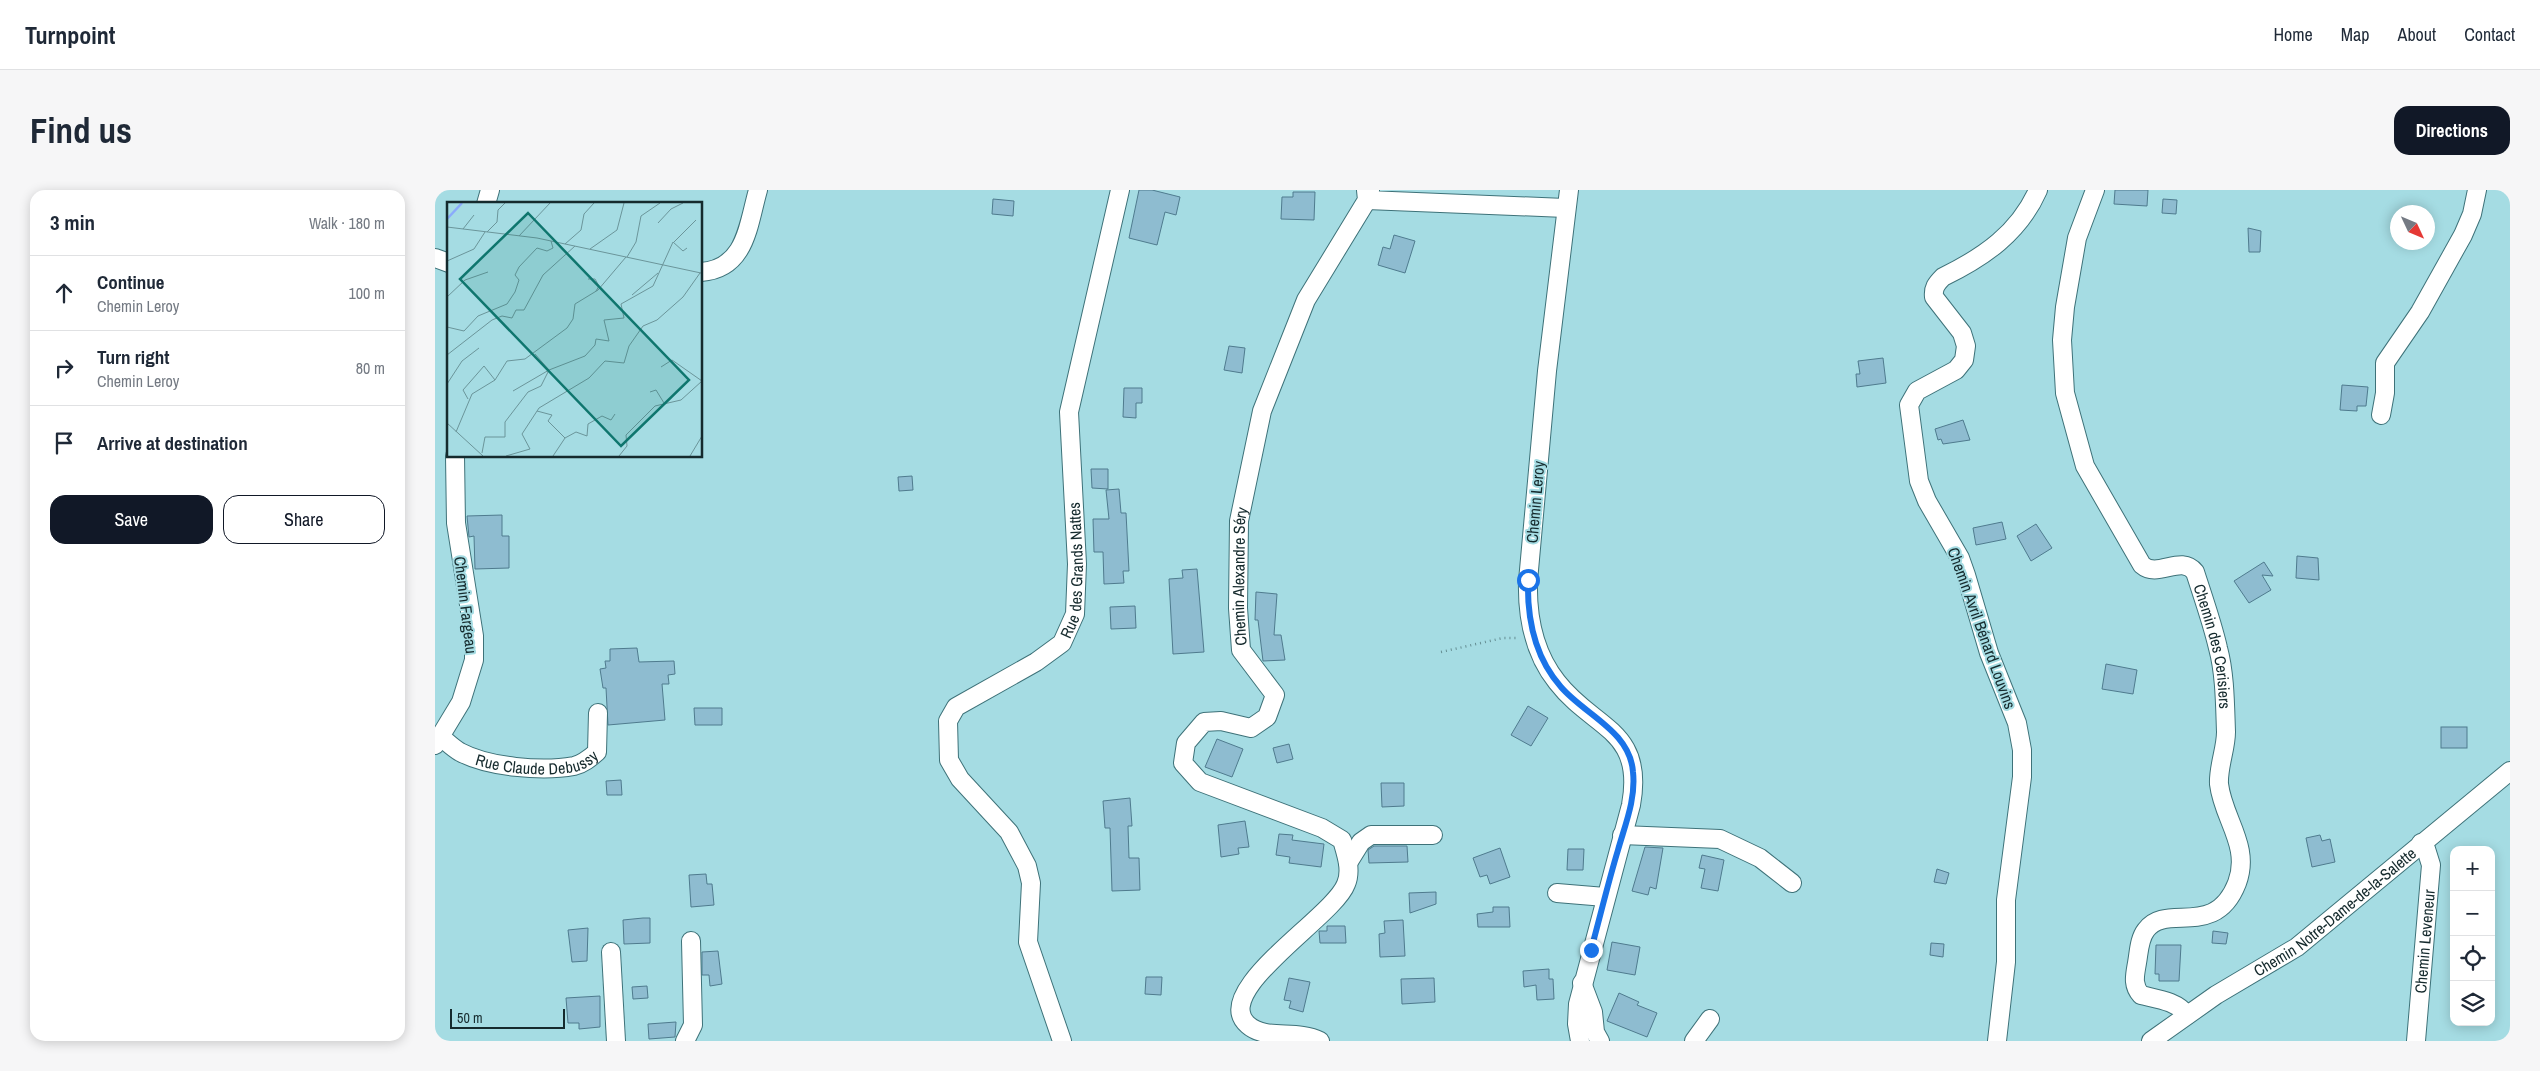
<!DOCTYPE html>
<meta charset="utf-8">
<style>
:root{--surface:#fff;--page:#f6f6f7;--text:#1f2937;--muted:#747a83;--line:#e0e1e3;--accent:#111827}
body{margin:0;font-family:"Archivo Narrow",sans-serif;background:var(--page);color:var(--text)}
.controls{position:absolute;right:15px;bottom:15px;display:grid;overflow:hidden;border-radius:10px;box-shadow:0 2px 12px #0003}
.controls button{width:45px;height:45px;display:grid;place-items:center;padding:0;border:0;border-bottom:1px solid var(--line);background:var(--surface);color:var(--text);font:25px sans-serif}
.compass{position:absolute;left:1955px;top:15px;width:45px;height:45px;border-radius:50%;background:var(--surface);box-shadow:0 2px 12px #0003;rotate:134deg}
.scale{position:absolute;left:15px;bottom:12px;width:115px;box-sizing:border-box;padding-left:5px;border:2px solid #152a2d;border-top:0;font-size:14px;line-height:18px;white-space:nowrap;color:#152a2d;-webkit-text-stroke:4px #a5dce3;paint-order:stroke}
.stop{position:absolute;width:15px;height:15px;margin:-11px;border:4px solid #1a73e8;border-radius:50%;background:#fff}
.stop.end{background:#1a73e8;border-color:#fff;box-shadow:0 1px 5px #0008}
.list{margin:0;padding:0;list-style:none}
h2{display:flex;justify-content:space-between;align-items:center;height:65px;margin:0;padding:0 20px;font-size:21px}
h2 small{font-size:16px;font-weight:400;color:var(--muted)}
.list li{display:grid;grid-template-columns:32px 1fr auto;gap:15px;align-items:center;box-sizing:border-box;height:75px;padding:0 20px;border-top:1px solid var(--line)}
.list b{display:block;font-size:19px;white-space:nowrap}
.list p{margin:0;font-size:16px;white-space:nowrap;color:var(--muted)}
.list em{font-size:16px;font-style:normal;color:var(--muted)}
.actions{display:flex;gap:10px;padding:15px 20px}
.actions a{flex:1;padding:11px 0;border:1px solid var(--accent);border-radius:15px;text-align:center;font-size:18px;color:var(--accent)}
.actions .main{background:var(--accent);color:#fff}
.icon{flex:none;width:28px;height:28px;fill:none;stroke:currentColor;stroke-width:2;stroke-linecap:round;stroke-linejoin:round}
.map{position:relative;flex:none;width:2075px;height:851px;overflow:hidden;border-radius:15px}
header{display:flex;align-items:center;gap:30px;box-sizing:border-box;height:70px;padding:0 25px;background:var(--surface);border-bottom:1px solid var(--line)}
header strong{font-size:24px}
nav{display:flex;gap:28px;margin-inline-start:auto;font-size:18px}
.intro{display:flex;align-items:center;justify-content:space-between;box-sizing:border-box;height:120px;padding:0 30px}
h1{margin:0;font-size:35px}
.button{padding:12px 22px;border-radius:15px;background:var(--accent);color:#fff;font-size:18px;font-weight:700}
main{display:flex;gap:30px;padding:0 30px}
aside{flex:1;background:var(--surface);border-radius:15px;box-shadow:0 2px 12px #0003}
.map>svg:first-child{display:block}
</style>
<header>
<strong>Turnpoint</strong>
<nav><a>Home</a><a>Map</a><a>About</a><a>Contact</a></nav>
</header>
<div class="intro"><h1>Find us</h1><a class="button">Directions</a></div>
<main>
<aside>
<h2>3 min<small>Walk · 180 m</small></h2>
<ul class="list">
<li><svg class="icon" aria-label="ahead" viewBox="0 0 24 24"><path d="M12 20V5M6 11l6-6 6 6"/></svg><div><b>Continue</b><p>Chemin Leroy</p></div><em>100 m</em></li>
<li><svg class="icon" aria-label="right" viewBox="0 0 24 24"><path d="M7 20v-9h11M14 6l5 5-5 5"/></svg><div><b>Turn right</b><p>Chemin Leroy</p></div><em>80 m</em></li>
<li><svg class="icon" aria-label="arrive" viewBox="0 0 24 24"><path d="M6 21V4h12l-3 4 3 4H6"/></svg><div><b>Arrive at destination</b></div></li>
</ul>
<div class="actions"><a class="main">Save</a><a>Share</a></div>
</aside>
<div class="map">
<svg width="2075" height="851" viewBox="0 0 2075 851">
<rect width="100%" height="100%" fill="#a5dce3"/>
<g fill="#8ebcd0" stroke="#4f7b8e">
<polygon points="704,0 717,0 745,7 741,25 730,22 722,55 694,48"/>
<polygon points="1680,0 1713,0 1712,16 1679,14"/>
<polygon points="858,2 880,2 879,30 846,29 847,7 858,7"/>
<polygon points="558,9 579,11 578,26 557,24"/>
<polygon points="1728,9 1742,10 1741,24 1727,23"/>
<polygon points="1813,38 1826,41 1825,62 1814,62"/>
<polygon points="959,45 980,51 970,83 943,75 948,57 955,59"/>
<polygon points="794,156 810,158 807,183 789,180"/>
<polygon points="1448,168 1451,193 1422,197 1421,184 1425,184 1423,171"/>
<polygon points="1907,195 1933,197 1931,216 1922,216 1922,221 1905,220"/>
<polygon points="689,198 707,198 707,213 701,213 701,228 688,227"/>
<polygon points="1528,230 1535,250 1508,254 1506,249 1503,250 1500,239"/>
<polygon points="656,279 673,279 673,299 657,298"/>
<polygon points="477,286 478,300 464,301 463,287"/>
<polygon points="684,299 686,323 691,323 694,381 688,381 689,393 669,394 668,362 659,362 658,329 674,329 671,300"/>
<polygon points="67,325 67,346 74,346 74,378 40,379 39,346 34,347 32,326"/>
<polygon points="1567,332 1571,349 1541,355 1538,338"/>
<polygon points="1601,334 1617,358 1596,371 1582,346"/>
<polygon points="1862,366 1883,368 1884,390 1861,388"/>
<polygon points="1829,372 1838,386 1827,385 1836,400 1814,413 1799,391"/>
<polygon points="762,379 769,462 738,464 734,389 748,388 747,380"/>
<polygon points="821,402 842,404 839,445 846,445 850,470 828,471 823,430 820,430"/>
<polygon points="700,416 701,438 676,439 675,417"/>
<polygon points="202,458 204,472 239,471 240,484 233,485 234,494 227,494 230,530 173,535 171,498 168,498 165,479 171,478 170,471 175,471 175,459"/>
<polygon points="1671,474 1702,480 1698,504 1667,499"/>
<polygon points="1093,516 1113,528 1096,556 1076,545"/>
<polygon points="259,518 287,518 287,535 260,535"/>
<rect x="2006" y="537" width="26" height="21"/>
<polygon points="782,549 808,559 797,587 770,577"/>
<polygon points="854,554 858,569 842,573 838,558"/>
<polygon points="186,590 187,605 172,605 171,591"/>
<polygon points="946,593 969,593 969,616 947,617"/>
<polygon points="695,608 697,636 693,636 694,668 704,668 705,700 677,701 675,638 670,638 668,611"/>
<polygon points="810,631 814,657 803,658 804,664 786,667 783,635"/>
<polygon points="844,644 858,645 857,650 889,654 886,677 854,673 855,667 841,665"/>
<polygon points="1885,645 1887,651 1895,649 1900,672 1877,677 1871,648"/>
<polygon points="939,656 972,656 973,672 934,673 933,660"/>
<polygon points="1210,657 1228,658 1221,699 1215,697 1213,705 1197,701"/>
<polygon points="1065,658 1075,687 1055,694 1052,685 1045,687 1038,668"/>
<polygon points="1133,659 1149,659 1148,680 1132,680"/>
<polygon points="1267,665 1289,670 1283,701 1266,698 1270,679 1264,678"/>
<polygon points="1502,679 1514,683 1511,694 1499,692"/>
<polygon points="271,684 272,694 277,694 279,715 256,717 254,685"/>
<polygon points="1001,702 1001,714 975,723 974,703"/>
<polygon points="1058,717 1074,717 1075,737 1043,737 1042,724 1058,722"/>
<polygon points="208,728 215,728 215,753 189,754 188,730"/>
<polygon points="968,730 970,766 945,767 944,744 950,743 949,731"/>
<polygon points="892,736 910,736 911,753 885,753 884,741 892,741"/>
<polygon points="153,738 152,771 137,772 133,740"/>
<polygon points="1778,741 1793,743 1791,754 1777,753"/>
<polygon points="1177,752 1205,757 1200,785 1172,780"/>
<polygon points="1496,753 1509,754 1508,767 1495,765"/>
<polygon points="1721,755 1746,755 1744,791 1724,791 1724,784 1720,784"/>
<polygon points="283,761 287,794 275,796 274,785 267,785 267,762"/>
<polygon points="1114,779 1114,789 1118,789 1119,809 1102,810 1101,795 1089,797 1088,781"/>
<polygon points="711,787 727,787 726,805 710,804"/>
<polygon points="854,788 875,792 868,822 854,818 856,811 849,810"/>
<polygon points="999,788 1000,812 967,814 966,789"/>
<polygon points="212,796 213,808 198,809 197,797"/>
<polygon points="1184,803 1204,812 1202,815 1222,823 1212,847 1172,831"/>
<polygon points="165,806 165,837 144,839 144,833 133,833 131,808"/>
<polygon points="241,832 240,847 214,849 213,834"/>
</g>
<g fill="none" stroke-linecap="round" stroke-linejoin="round">
<defs>
<g id="minor">
<polyline points="935,0 932,10 1130,18"/>
<path d="M 1134,0 L 1112,181 L 1093,391 C 1092,426 1099,463 1122,492 C 1158,539 1210,539 1196,615 L 1143,814 L 1142,834 L 1145,851"/>
<path id="s1" d="M 1660,0 L 1642,48 L 1630,117 L 1627,150 L 1630,203 L 1650,276 L 1707,375 C 1723,389 1746,364 1760,382 C 1768,407 1777,432 1783,458 C 1790,484 1790,515 1791,542 C 1791,559 1783,577 1784,594 C 1788,629 1816,656 1802,693 C 1780,750 1731,712 1711,740 C 1704,749 1704,762 1702,773 C 1700,785 1697,795 1706,805 C 1722,809 1742,811 1752,825"/>
<polyline points="51,14 55,0"/>
<polyline points="0,68 14,73"/>
<path d="M 266,82 C 311,79 313,35 323,0"/>
<polyline points="1946,225 1950,203 1950,173 1985,122 2028,45 2037,24 2042,0"/>
<path id="s2" d="M 6,547 C 12,552 18,558 25,562 C 53,577 107,582 139,576 C 148,574 155,568 162,562 L 163,523"/>
<polyline points="0,555 26,512 39,470 39,446 21,333 20,266"/>
<polyline points="1187,645 1285,649 1325,668 1357,693"/>
<polyline points="913,673 926,652 936,645 998,645"/>
<polyline points="1122,703 1170,707"/>
<polyline points="176,762 181,851"/>
<polyline points="1147,793 1158,822 1160,842 1165,851"/>
<polyline points="250,851 258,835 256,751"/>
<path id="s3" d="M 627,851 L 593,752 L 596,693 L 592,676 L 574,642 L 525,589 L 514,570 L 513,531 L 521,517 L 601,472 L 627,453 L 640,424 L 642,374 L 634,222 L 685,0"/>
<path id="s4" d="M 885,851 C 861,839 831,851 813,835 C 774,801 899,727 911,694 C 917,680 911,664 907,650 L 887,638 L 765,592 L 748,573 L 751,553 L 769,532 L 786,531 L 816,538 L 832,527 L 840,505 L 806,460 L 803,418 L 804,331 L 827,221 L 871,110 L 932,10 L 931,0"/>
<polyline points="1259,851 1275,829"/>
<path d="M 1562,851 L 1571,772 L 1571,710 L 1587,587 L 1587,560 L 1582,533 L 1554,463 L 1531,385 L 1525,368 L 1492,311 L 1484,291 L 1474,215 L 1482,201 L 1521,180 L 1529,170 L 1531,156 L 1527,143 L 1499,107 C 1498,98 1501,94 1508,87 C 1549,67 1584,43 1603,0"/>
<path id="s5" d="M 1716,851 L 1781,805 L 1862,757 L 2075,581"/>
<path id="s6" d="M 1981,851 L 1996,675 L 1991,659 L 1986,653"/>
</g>
</defs>
<use href="#minor" stroke="#3e7279" stroke-width="20"/>
<polyline stroke="#658e93" stroke-width="2.5" stroke-dasharray="1 4" stroke-linecap="butt" points="1006,462 1068,448 1083,448"/>
<use href="#minor" stroke="#fff" stroke-width="18"/>
</g>
<g fill="none" stroke-linecap="round" stroke-linejoin="round">
<path stroke="#1a73e8" stroke-width="6" d="M 1093,390 C 1092,428 1100,468 1126,497 C 1150,525 1195,541 1198,582 C 1201,609 1190,635 1183,660 C 1173,693 1165,727 1156,760"/>
</g>
<g text-anchor="middle" dominant-baseline="central" stroke-width="4" stroke-linejoin="round" paint-order="stroke">
<g font-size="16" fill="#152a2d" stroke="#a5dce3">
<text transform="translate(1100 312) rotate(-85)">Chemin Leroy</text>
<text stroke="none"><textPath href="#s3" startOffset="568">Rue des Grands Nattes</textPath></text>
<text stroke="none"><textPath href="#s4" startOffset="752">Chemin Alexandre Séry</textPath></text>
<text transform="translate(31 415) rotate(83)">Chemin Fargeau</text>
<text transform="translate(1547 438) rotate(70)">Chemin Avril Bénard Louvins</text>
<text stroke="none"><textPath href="#s1" startOffset="531">Chemin des Cerisiers</textPath></text>
<text stroke="none"><textPath href="#s2" startOffset="104">Rue Claude Debussy</textPath></text>
<text stroke="none"><textPath href="#s5" startOffset="225">Chemin Notre-Dame-de-la-Salette</textPath></text>
<text stroke="none"><textPath href="#s6" startOffset="100">Chemin Leveneur</textPath></text>
</g>
</g>
<g transform="translate(12 12)">
<rect width="255" height="255" fill="#a5dce3"/>
<path fill="none" stroke="#8aabfb" stroke-width="2.5" d="M 0,17 L 15,1"/>
<path fill="none" stroke="#6b959a" stroke-width="1" d="M 211,21 L 224,7 L 236,1M 0,25 L 90,36 L 254,71M 16,27 L 27,13M 40,30 L 50,20 L 51,8 L 58,1M 72,34 L 103,1M 227,40 L 249,18M 118,42 L 134,28 L 137,12 L 147,1M 143,47 L 170,28 L 177,1M 180,55 L 189,40 L 194,14 L 213,1M 0,59 L 27,47 L 38,30M 141,77 L 148,77 L 152,84 L 149,89M 185,93 L 211,71M 0,95 L 18,78 L 41,70M 0,125 L 17,129 L 31,114 L 60,102 L 68,90 L 72,78 L 68,73 L 72,65 L 90,46 L 100,49 L 106,46 L 104,39M 0,153 L 45,118 L 55,114 L 65,116 L 69,108 L 77,108 L 96,73 L 128,44M 0,182 L 15,159 L 32,146M 66,189 L 102,168 L 88,152M 203,190 L 209,188 L 217,201M 21,197 L 16,188 L 37,164 L 48,178M 90,209 L 105,213 L 101,219 L 118,236M 0,221 L 36,254M 9,230 L 25,192 L 48,178 L 60,159 L 78,157 L 120,126 L 126,117 L 128,102 L 151,88 L 179,55M 35,251 L 38,235 L 58,235 L 58,220 L 81,190 L 94,184 L 102,168 L 138,154 L 148,143 L 149,137 L 162,139 L 157,118 L 177,116 L 174,102 L 206,84 L 226,40 L 236,49 L 240,46M 59,254 L 83,247 L 75,232 L 92,206 L 142,176 L 158,159 L 177,161 L 182,144 L 196,124 L 210,118 L 236,95 L 253,71M 106,254 L 118,236 L 129,230 L 140,234 L 141,222 L 155,214 L 164,218 L 168,212M 172,254 L 180,244 L 179,233 L 208,204 L 234,198 L 255,179 L 225,158 L 214,165M 243,254 L 255,234"/>
<path fill="#0f766e" fill-opacity="0.15" stroke="#0f766e" stroke-width="2.5" d="M 81,11 L 242,178 L 174,244 L 13,77 Z"/>
<rect width="255" height="255" fill="none" stroke="#152a2d" stroke-width="2.5"/>
</g>
</svg>
<div class="controls">
<button>+</button>
<button>−</button>
<button><svg class="icon" aria-label="locate" viewBox="0 0 24 24"><circle cx="12" cy="12" r="6"/><path d="M12 2v4M12 18v4M2 12h4M18 12h4"/></svg></button>
<button><svg class="icon" aria-label="layers" viewBox="0 0 24 24"><path d="M12 4l9 5-9 5-9-5zM3 14l9 5 9-5"/></svg></button>
</div>
<svg class="compass" viewBox="-18 -18 36 36"><path d="M0-13l5 13h-10z" fill="#e53935"/><path d="M0 13l5-13h-10z" fill="#747a83"/></svg>
<div class="scale">50 m</div>
<div class="stop" style="left:1093px;top:390px"></div>
<div class="stop end" style="left:1156px;top:760px"></div>
</div>
</main>
